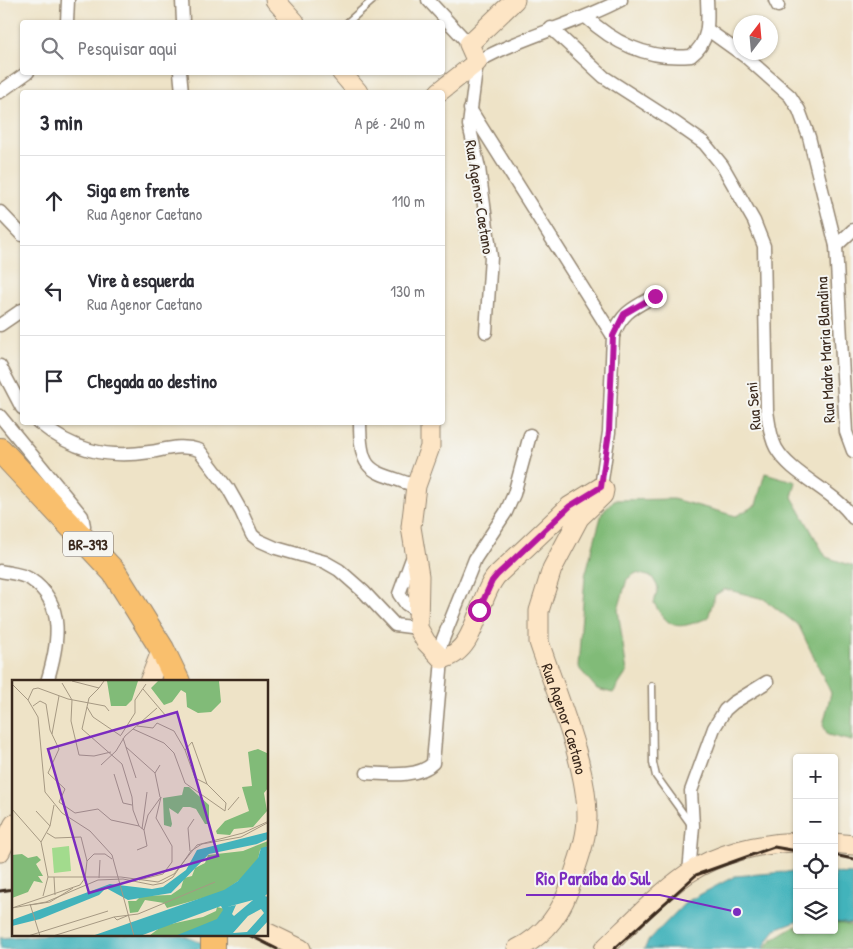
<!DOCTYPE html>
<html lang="pt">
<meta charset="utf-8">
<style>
:root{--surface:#fff;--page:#f2f2f3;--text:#2b2b33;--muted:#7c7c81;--line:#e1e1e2}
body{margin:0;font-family:"Patrick Hand",sans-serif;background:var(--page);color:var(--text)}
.controls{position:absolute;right:15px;bottom:15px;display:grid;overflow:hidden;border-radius:5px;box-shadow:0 1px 4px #0004}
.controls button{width:45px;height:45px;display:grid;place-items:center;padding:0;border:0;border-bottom:1px solid var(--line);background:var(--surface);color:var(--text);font:25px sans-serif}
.compass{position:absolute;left:733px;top:15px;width:45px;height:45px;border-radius:50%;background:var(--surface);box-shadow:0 1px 4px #0004;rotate:16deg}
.stop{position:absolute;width:15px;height:15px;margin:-11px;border:4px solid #b5179e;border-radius:50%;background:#fff}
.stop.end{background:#b5179e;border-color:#fff;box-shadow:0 1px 5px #0008}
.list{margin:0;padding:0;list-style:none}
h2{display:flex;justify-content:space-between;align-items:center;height:65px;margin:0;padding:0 20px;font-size:21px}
h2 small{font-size:16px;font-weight:400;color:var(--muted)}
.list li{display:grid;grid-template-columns:32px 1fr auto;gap:15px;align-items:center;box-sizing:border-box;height:90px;padding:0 20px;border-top:1px solid var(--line)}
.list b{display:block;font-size:19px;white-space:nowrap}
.list p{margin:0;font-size:16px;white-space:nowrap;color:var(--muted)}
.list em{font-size:16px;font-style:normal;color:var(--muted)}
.icon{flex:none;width:28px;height:28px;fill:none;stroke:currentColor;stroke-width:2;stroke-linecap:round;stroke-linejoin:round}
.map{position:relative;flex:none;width:853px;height:949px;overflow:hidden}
.search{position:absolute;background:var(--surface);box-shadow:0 1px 4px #0004;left:20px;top:20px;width:425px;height:55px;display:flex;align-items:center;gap:12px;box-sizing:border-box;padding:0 18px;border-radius:5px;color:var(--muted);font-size:19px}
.panel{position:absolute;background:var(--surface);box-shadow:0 1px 4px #0004;left:20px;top:90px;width:425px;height:335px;border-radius:5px}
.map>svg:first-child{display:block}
</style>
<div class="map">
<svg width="853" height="949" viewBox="0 0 853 949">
<rect width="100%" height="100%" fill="#f6f6f2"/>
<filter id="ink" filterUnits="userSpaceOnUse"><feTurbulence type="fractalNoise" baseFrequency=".02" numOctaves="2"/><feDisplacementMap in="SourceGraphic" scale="10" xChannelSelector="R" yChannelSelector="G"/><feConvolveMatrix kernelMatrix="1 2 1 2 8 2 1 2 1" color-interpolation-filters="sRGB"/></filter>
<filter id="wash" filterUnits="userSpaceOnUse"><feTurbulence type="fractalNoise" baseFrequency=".0096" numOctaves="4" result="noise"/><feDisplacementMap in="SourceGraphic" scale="20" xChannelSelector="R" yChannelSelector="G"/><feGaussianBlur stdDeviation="1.12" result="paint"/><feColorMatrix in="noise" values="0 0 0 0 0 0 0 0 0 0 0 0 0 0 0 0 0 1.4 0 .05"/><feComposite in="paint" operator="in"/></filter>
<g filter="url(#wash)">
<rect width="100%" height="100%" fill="#eee3c7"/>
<g fill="#81bb78" stroke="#5e724b">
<path d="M 765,473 L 796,482 L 792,497 L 826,557 L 853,566 L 852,741 L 828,735 L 823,725 L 831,693 L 799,626 L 764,599 L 725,589 L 715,595 L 708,618 C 680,628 671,633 654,603 L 658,587 L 652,577 L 636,573 L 627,579 L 618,610 L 627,672 L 613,693 L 597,689 L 578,667 L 585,576 L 602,513 L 614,500 L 673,499 L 736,516 L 756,505 Z"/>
<polygon points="834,922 853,926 853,949 764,949 773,939 793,927 797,926 797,930 834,930"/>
</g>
<g fill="#43b3bb" stroke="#3f6e6c">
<polygon points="797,871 797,921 775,929 763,949 644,949 649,940 686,902 735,876"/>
<polygon points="834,873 853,874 853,924 834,922"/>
<polygon points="38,935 182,935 217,949 0,949 0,938"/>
</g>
</g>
<g filter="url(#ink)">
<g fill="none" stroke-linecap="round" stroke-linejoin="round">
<defs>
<g id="lane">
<polyline points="348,22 373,0"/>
<polyline points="652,686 653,763 656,776 690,823"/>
</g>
<g id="street">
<polyline points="182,0 183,22"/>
<polyline points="428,0 469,44"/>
<polyline points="775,0 778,6"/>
<path d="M 586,17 C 615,44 650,60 691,56 C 710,42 708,21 707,0"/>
<polyline points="67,22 68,0"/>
<path d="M 551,28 L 604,77 L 674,122 L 704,143 L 722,165 L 754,221 L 764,246 L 767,411 C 769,423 770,437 776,448 C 792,476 834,490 853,518"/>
<polyline points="708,30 747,58 790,96 799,110 809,137 836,246 846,432 853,451"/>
<polyline points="180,72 182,92"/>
<polyline points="0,92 28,72"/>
<polyline points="470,109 613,336"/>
<polyline points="0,212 22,235"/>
<polyline points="836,246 853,230"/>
<polyline points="0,325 22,310"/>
<path d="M 486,332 L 491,257 L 479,168 L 469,125 L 477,62 C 523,36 574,25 621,0"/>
<polyline points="0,366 22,408"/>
<polyline points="0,416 82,516 84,526 80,536"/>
<path d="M 38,422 C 72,450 106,459 150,452 C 168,449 181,444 199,450 L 228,488 L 241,511 L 252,535 L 258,540 L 276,548 L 325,562 L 339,570 L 364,592 L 395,625 L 418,628"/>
<path d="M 360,422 C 360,475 371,470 416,486"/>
<path d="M 601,487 L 609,432 L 613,336 C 622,312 633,308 655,296"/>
<polyline points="414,553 399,594 406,604 417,611"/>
<path d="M 0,571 C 9,573 22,574 30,579 C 67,603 58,646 47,682"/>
<polyline points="437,654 475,559 506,512 514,494 530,435"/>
<path d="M 367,773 C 386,774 419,778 433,763 L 442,659"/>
<polyline points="689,873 693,826 691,791 714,728 725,710 733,703 767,682"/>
</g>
<g id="secondary">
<polyline points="275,0 295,22"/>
<polyline points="341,72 358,92"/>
<polyline points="439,92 477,62 469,44 515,0"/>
<path id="s1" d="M 430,422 L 430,447 L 416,486 L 411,527 L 419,576 L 418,628 L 426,642 L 442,659 C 478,651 476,599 497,575 L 570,506 L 601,487 L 604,490 L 603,495 L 579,518 L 552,569 L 539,611 L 539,642 C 556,694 587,763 587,817 C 587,839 578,860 572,880 C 563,911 546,935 517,949"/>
<polyline points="149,682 162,649"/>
<polyline points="834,843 853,845"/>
<polyline points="0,852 14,824"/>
<polyline points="268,933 301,949"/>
<path d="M 604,949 C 630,924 657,895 687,874 C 717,853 761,843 797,842"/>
</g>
<g id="highway">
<polyline points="0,450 114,572 162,649 178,682"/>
<polyline points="213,949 213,935"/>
</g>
</defs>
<use href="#lane" stroke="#948672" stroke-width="9"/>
<use href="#street" stroke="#948672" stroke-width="15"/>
<use href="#secondary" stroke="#948672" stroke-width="21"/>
<use href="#highway" stroke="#948672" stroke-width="26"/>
<use href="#lane" stroke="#fff" stroke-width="6"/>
<use href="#street" stroke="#fff" stroke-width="12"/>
<use href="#secondary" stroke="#fde5c5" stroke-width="19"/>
<use href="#highway" stroke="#f9bf6d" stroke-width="24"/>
<g stroke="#3b2a1e" stroke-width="3">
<polyline points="834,855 853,859"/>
<polyline points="0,891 14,889"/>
<polyline points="249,935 277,949"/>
<polyline points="614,949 696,875 774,847 797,851"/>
</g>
</g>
</g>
<g fill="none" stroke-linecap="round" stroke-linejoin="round" filter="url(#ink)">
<polyline stroke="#b5179e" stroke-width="6" points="479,610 492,581 497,575 570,506 601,487 609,432 613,336 624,314 655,296"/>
</g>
<g text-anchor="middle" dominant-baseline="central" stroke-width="4" stroke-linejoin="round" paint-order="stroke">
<rect fill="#f6f6f2" stroke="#73675e" stroke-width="1" x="63" y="531.5" width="50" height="25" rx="4"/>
<g font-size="15" font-weight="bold" fill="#3b2a1e">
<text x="88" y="544">BR-393</text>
</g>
<g font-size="16" fill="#3b2a1e" stroke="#f6f6f2">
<text transform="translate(480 197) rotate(81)">Rua Agenor Caetano</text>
<text transform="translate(825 350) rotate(-93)">Rua Madre Maria Blandina</text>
<text transform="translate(753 406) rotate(-95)">Rua Seni</text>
<text stroke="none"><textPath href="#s1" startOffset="746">Rua Agenor Caetano</textPath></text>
</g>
</g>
<g transform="translate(12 680)">
<rect width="256" height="256" fill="#eee3c7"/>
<path d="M 57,166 L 59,191 L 42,193 L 40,168 Z" fill="#a2db8d"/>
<path d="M 95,1 L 126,1 L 120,20 L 114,26 L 99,26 ZM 146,1 L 207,1 L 209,22 L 199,32 L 186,33 L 175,27 L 174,13 L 169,10 L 160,22 L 152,25 L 139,8 ZM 246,69 L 257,74 L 256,108 L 252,113 L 255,131 L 241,147 L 222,149 L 218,155 L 205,154 L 204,151 L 213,141 L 237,131 L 230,107 L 240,106 L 236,72 ZM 172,107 L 177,107 L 197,125 L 197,144 L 193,144 L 184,129 L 178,127 L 171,127 L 166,134 L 157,128 L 160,144 L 159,147 L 152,145 L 151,118 L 170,115 ZM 256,161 L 256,166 L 248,170 L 246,179 L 229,199 L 209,213 L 155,228 L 152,223 L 133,220 L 126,232 L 118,233 L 116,221 L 124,221 L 129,216 L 159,215 L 169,208 L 172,198 L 180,196 L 183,188 L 193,183 L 196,175 L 231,171 ZM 10,174 L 16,178 L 25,176 L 29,180 L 24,184 L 31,196 L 26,196 L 31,203 L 22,201 L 16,212 L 0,218 L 0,175 ZM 205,227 L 213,229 L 206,241 L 170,256 L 137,256 L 150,246 L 191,237 L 204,231 Z" fill="#81bb78"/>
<path d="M 256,152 L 256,159 L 245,164 L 197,174 L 159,213 L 116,220 L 94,208 L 87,215 L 28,239 L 0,246 L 0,240 L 98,204 L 140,209 L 151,207 L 174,190 L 185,170 ZM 256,166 L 256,213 L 253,216 L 256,217 L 256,241 L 242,256 L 163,256 L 205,239 L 211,230 L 209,226 L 128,256 L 80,256 L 212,210 L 226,201 L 246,178 L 249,168 ZM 241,220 L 222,236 L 220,234 L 224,225 L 215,227 ZM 249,229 L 252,233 L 235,252 L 221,253 L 236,236 Z" fill="#43b3bb" fill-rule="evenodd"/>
<path fill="none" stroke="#a69983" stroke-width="1" d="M 60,1 L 87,8 L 92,1M 50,3 L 60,20 L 59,41 L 67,75 L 82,76 L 99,72M 0,4 L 16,20 L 26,37 L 33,112 L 50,133 L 78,151 L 100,175 L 122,256M 87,8 L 77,18 L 70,49 L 110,84 L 120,117 L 121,130 L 127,146 L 132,150M 131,9 L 154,36M 16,20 L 21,9 L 26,8 L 56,19 L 93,26 L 97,31M 21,26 L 28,21 L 34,24 L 38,50 L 47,69 L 36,93 L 53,109 L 47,122M 75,27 L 81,37 L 109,56M 145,43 L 162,51 L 173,70 L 183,98 L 195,104M 125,46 L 141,48 L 145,43M 121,49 L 152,63 L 162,73 L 173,103 L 213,131M 40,54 L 47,16M 109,55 L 123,33 L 123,20 L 134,4M 111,58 L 124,98M 114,67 L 143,93M 173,70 L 180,62 L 195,104 L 214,123 L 213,131M 89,85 L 104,71 L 113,56 L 145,28M 148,85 L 143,93 L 148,117M 102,94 L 111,123 L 120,125M 47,122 L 63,133 L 86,129 L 99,140 L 127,146M 0,129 L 29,162M 216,130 L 227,117M 24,131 L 38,146M 130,149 L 135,112M 35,153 L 43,158 L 69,157 L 75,181M 125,170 L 135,166 L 132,150M 178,171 L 176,148 L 182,139M 36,197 L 109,197 L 146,202 L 162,194 L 185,165 L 231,153 L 257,141M 42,197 L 43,215M 87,198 L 88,180M 127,200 L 151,194 L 160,182 L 160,166 L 144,138 L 149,117 L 136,135 L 132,150M 31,216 L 36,197 L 29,162 L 38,146 L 42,125M 18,224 L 28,256M 18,225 L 38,222 L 61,208M 0,228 L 68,205 L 73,198 L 75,181 L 82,174 L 93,174 L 100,179M 0,228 L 34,222 L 86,200 L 111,199 L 141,205 L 151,203 L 161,197 L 179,171 L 190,164 L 229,157 L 257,142M 102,237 L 105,240 L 117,235M 16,256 L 96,231M 41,256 L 102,237 L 126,234 L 203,202"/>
<path fill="#7b2cbf" fill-opacity="0.15" stroke="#7b2cbf" stroke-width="2.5" d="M 165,32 L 206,176 L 77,213 L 36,69 Z"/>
<rect width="256" height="256" fill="none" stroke="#3b2a1e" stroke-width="2.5"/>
</g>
<path fill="none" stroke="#7b2cbf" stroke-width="2" d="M737 912L660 895H526"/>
<circle fill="#7b2cbf" stroke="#f6f6f2" stroke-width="2" cx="737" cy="912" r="5"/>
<g font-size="18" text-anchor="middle" font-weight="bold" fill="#7b2cbf" stroke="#f6f6f2" stroke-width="4" stroke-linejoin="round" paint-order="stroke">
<text x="593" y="885">Rio Paraíba do Sul</text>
</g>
</svg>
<div class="controls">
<button>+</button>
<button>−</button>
<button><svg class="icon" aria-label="locate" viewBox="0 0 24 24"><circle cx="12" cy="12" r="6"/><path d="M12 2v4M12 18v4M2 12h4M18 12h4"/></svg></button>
<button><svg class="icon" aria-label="layers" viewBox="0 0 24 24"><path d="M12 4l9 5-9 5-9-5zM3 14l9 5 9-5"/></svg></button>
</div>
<svg class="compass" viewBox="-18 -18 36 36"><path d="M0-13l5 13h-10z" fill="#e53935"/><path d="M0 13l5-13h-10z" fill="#7c7c81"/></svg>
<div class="stop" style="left:479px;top:610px"></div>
<div class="stop end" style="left:655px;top:296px"></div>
<div class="search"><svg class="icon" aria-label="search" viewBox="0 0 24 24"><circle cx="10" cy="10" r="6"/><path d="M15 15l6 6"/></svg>Pesquisar aqui</div>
<section class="panel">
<h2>3 min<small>A pé · 240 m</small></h2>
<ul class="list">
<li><svg class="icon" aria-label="ahead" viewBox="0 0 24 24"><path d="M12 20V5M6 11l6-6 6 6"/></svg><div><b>Siga em frente</b><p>Rua Agenor Caetano</p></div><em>110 m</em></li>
<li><svg class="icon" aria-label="left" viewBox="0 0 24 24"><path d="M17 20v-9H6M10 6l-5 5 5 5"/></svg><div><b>Vire à esquerda</b><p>Rua Agenor Caetano</p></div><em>130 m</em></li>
<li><svg class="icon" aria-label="arrive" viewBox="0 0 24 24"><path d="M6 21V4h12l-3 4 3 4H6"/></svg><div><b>Chegada ao destino</b></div></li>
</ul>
</section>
</div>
